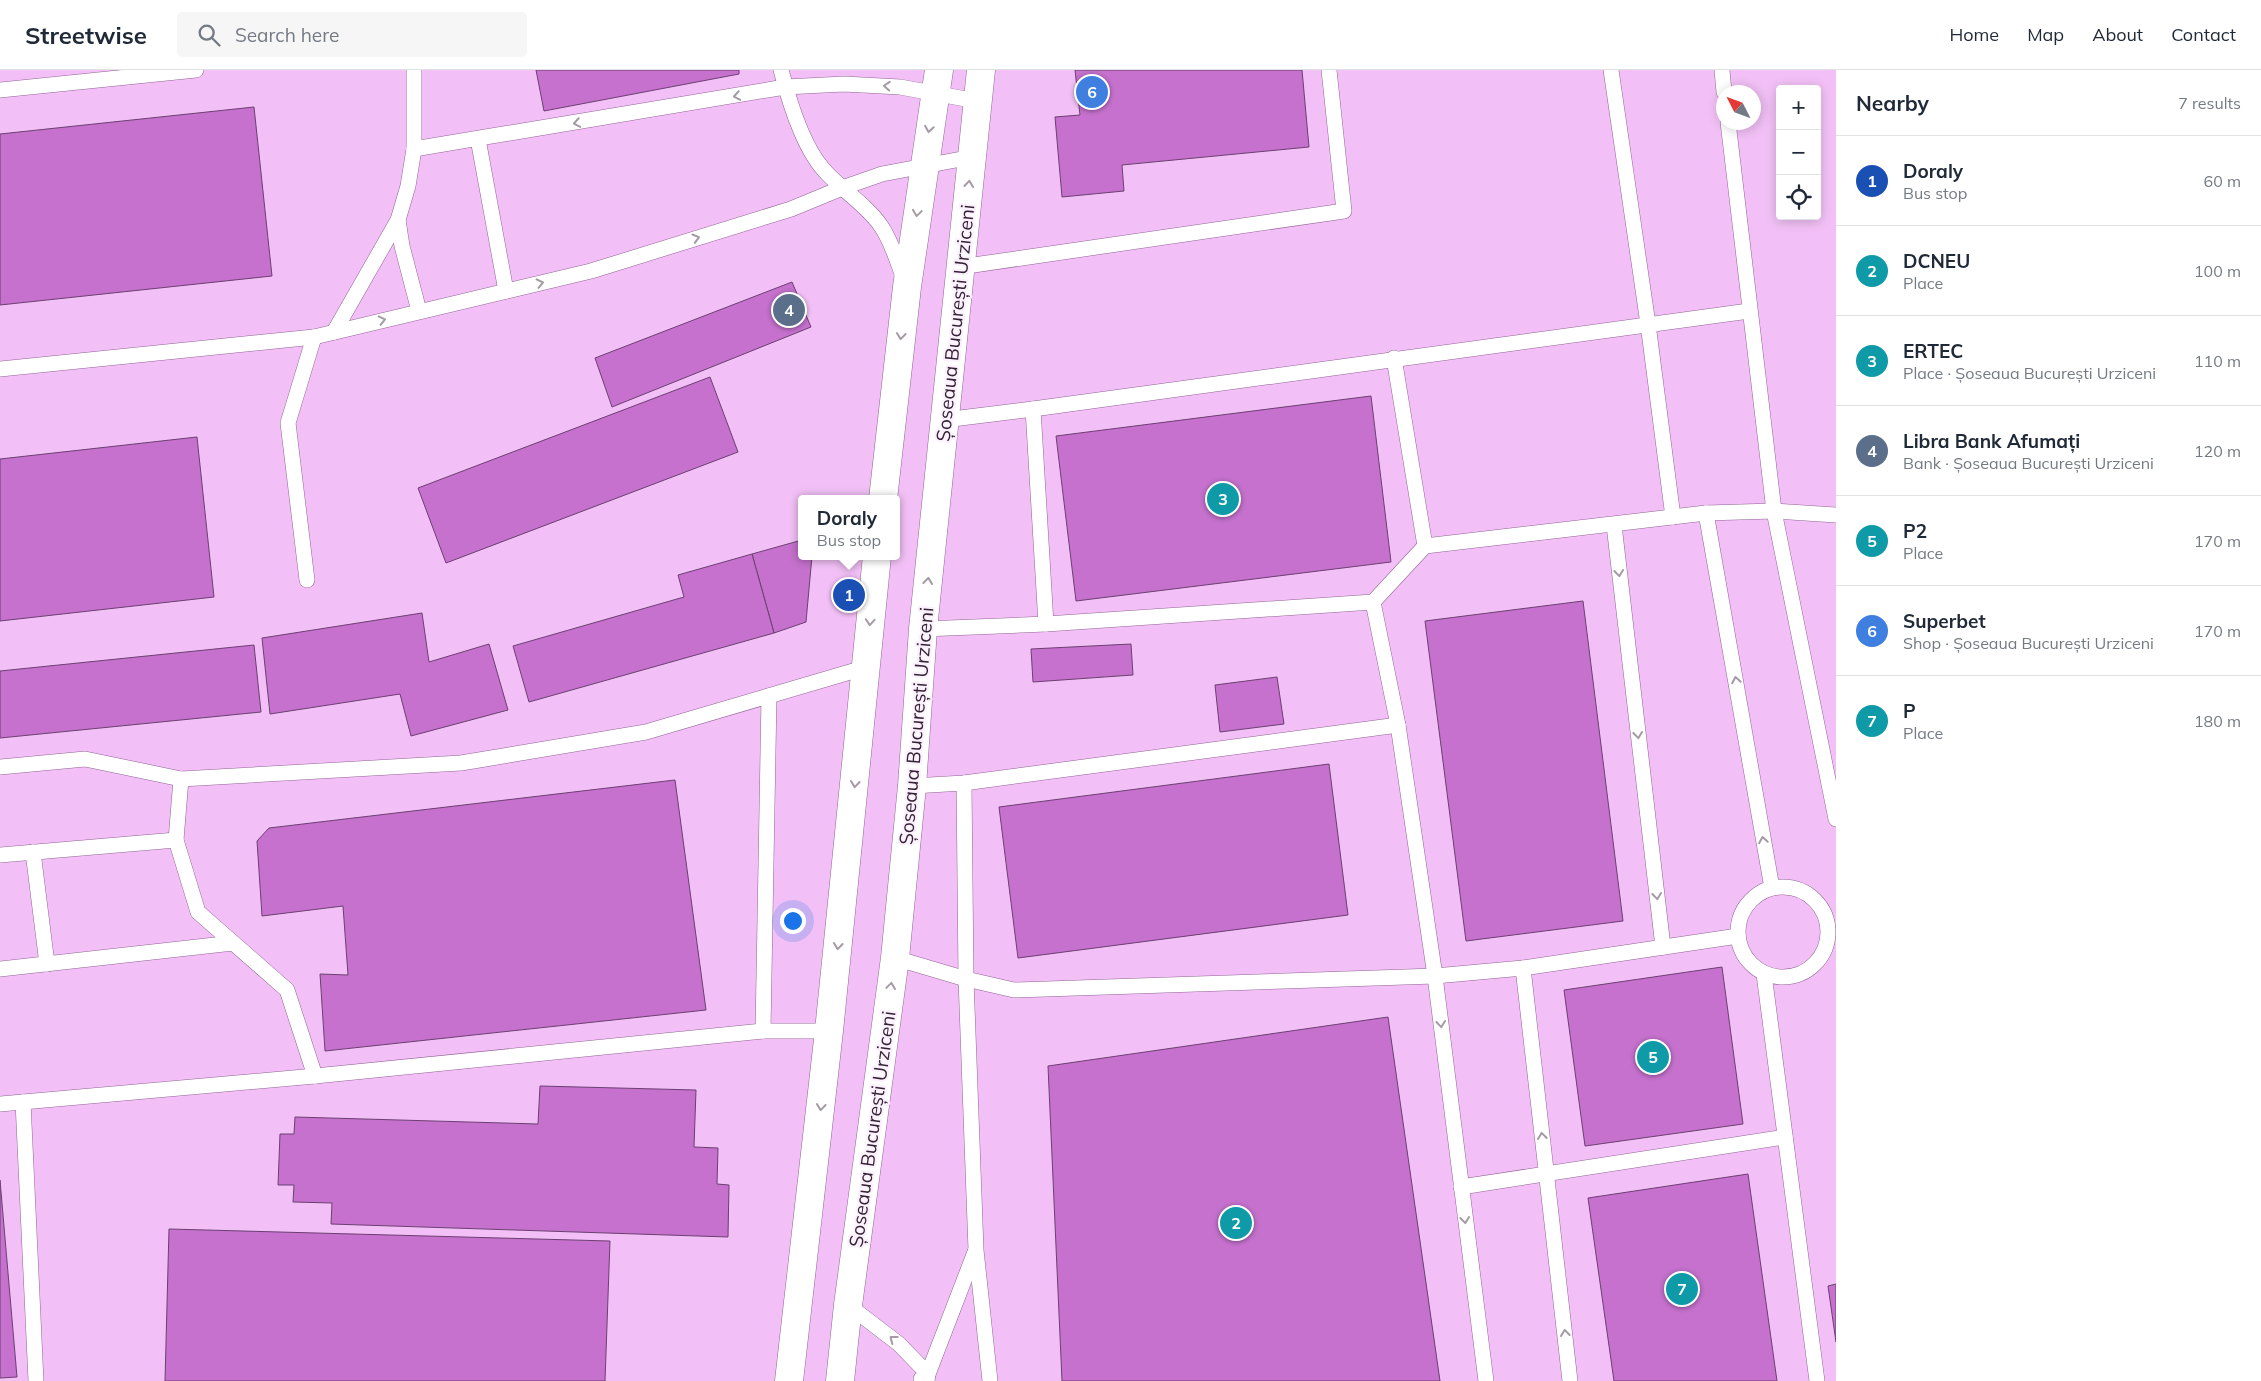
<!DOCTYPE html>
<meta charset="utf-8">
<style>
:root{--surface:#fff;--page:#f6f6f7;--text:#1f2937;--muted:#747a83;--line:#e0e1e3;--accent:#0d6c17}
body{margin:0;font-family:Mulish,sans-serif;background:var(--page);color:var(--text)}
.controls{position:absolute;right:15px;top:15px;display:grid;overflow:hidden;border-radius:5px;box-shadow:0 2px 12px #0003}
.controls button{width:45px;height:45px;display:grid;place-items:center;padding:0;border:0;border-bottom:1px solid var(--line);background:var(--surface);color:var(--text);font:25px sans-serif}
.compass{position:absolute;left:1716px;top:15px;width:45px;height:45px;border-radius:50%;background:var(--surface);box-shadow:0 2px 12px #0003;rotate:312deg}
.you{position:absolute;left:792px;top:850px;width:18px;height:18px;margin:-12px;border:4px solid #fff;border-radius:50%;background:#1a73e8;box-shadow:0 0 0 8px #1a73e833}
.badge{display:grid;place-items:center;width:32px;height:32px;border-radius:50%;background:var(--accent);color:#fff;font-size:16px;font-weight:700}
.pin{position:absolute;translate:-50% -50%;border:2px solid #fff;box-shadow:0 1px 5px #0006}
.popup{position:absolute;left:798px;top:425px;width:102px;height:65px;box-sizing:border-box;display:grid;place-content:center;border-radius:5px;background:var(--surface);filter:drop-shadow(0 1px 4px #0005);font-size:16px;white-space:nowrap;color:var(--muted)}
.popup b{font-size:19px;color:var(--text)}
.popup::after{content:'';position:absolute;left:50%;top:100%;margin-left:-10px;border:10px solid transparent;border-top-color:var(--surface)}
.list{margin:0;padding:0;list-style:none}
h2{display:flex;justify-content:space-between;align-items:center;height:65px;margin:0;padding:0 20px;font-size:21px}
h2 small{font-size:16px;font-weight:400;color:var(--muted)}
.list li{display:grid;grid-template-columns:32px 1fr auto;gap:15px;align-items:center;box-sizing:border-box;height:90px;padding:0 20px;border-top:1px solid var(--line)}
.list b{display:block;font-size:19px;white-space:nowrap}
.list p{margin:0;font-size:16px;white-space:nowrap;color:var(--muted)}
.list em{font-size:16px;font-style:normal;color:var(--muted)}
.icon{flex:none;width:28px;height:28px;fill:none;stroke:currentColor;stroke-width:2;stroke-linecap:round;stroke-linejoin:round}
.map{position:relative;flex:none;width:1836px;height:1311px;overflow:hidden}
header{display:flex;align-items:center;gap:30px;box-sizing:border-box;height:70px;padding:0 25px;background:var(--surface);border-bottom:1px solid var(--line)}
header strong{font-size:24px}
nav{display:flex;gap:28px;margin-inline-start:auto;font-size:18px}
.search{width:350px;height:45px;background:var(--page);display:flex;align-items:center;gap:12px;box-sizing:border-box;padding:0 18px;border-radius:5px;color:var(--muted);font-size:19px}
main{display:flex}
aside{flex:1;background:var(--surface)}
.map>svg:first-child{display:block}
</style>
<header>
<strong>Streetwise</strong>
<div class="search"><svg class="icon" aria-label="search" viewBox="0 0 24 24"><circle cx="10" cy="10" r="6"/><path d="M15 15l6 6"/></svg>Search here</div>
<nav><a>Home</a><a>Map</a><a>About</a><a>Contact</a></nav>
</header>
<main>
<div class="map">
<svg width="1836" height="1311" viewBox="0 0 1836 1311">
<rect width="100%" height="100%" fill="#f2c0f6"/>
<g fill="#c571cd" stroke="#6b4070">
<polygon points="536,0 739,0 739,4 544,41"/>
<polygon points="1075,0 1302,0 1309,77 1122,95 1124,121 1062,127 1055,47 1080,45"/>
<polygon points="254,37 272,206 0,235 0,64"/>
<polygon points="792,212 811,257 612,337 595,288"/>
<polygon points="710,307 738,382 446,493 418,418"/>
<polygon points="1371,326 1391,492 1076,531 1056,366"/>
<polygon points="197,367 214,527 0,551 0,389"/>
<polygon points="802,470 802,486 812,486 806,552 774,563 752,484"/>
<polygon points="752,484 774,563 529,632 513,576 684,527 678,505"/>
<polygon points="1583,531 1623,851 1466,871 1425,551"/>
<polygon points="422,543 429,592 489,574 508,640 411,666 400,624 270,644 262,568"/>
<polygon points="1131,574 1133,605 1033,612 1031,579"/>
<polygon points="254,575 261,642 0,668 0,601"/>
<polygon points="1277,607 1284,654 1220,662 1215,615"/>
<polygon points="1329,694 1348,845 1018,888 999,737"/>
<polygon points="675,710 706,940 325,981 320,904 348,905 343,836 262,846 257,771 269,758"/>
<polygon points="1722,897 1743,1054 1585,1076 1564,920"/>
<polygon points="1388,947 1440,1311 1062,1311 1048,996"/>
<polygon points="540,1016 696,1020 694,1077 718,1078 717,1114 729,1115 728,1167 331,1154 332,1133 293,1132 294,1115 278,1115 280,1064 294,1064 295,1047 538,1054"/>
<polygon points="1748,1104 1777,1311 1614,1311 1588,1128"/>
<polygon points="0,1110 17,1307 0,1308"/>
<polygon points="169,1159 610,1171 605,1311 165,1311"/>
<polygon points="1836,1214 1836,1272 1828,1216"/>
</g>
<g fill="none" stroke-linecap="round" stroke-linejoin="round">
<defs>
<g id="service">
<path d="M 781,0 C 789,31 802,75 823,99 C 840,119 866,134 881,156 C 892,172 897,191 904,209"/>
<polyline points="1611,0 1648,254 1673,447"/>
<polyline points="1722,0 1724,22"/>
<polyline points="0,20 196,0"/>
<polyline points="1728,52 1774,441 1836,749"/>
<polyline points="478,69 506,221"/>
<polyline points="414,79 785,17 844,14 900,17 977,31"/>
<polyline points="398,150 402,176 419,241"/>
<polyline points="960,197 1344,141 1329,0"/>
<polyline points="334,262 398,150 408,116 414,79 414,0"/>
<polyline points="1394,288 1425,476"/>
<polyline points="0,299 314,267 591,201 791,139 842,118 882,104 972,87"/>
<polyline points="944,350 1033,339"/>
<polyline points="1706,443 1772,818"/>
<polyline points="1614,455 1663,877"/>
<polyline points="307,510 288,353 314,267"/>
<polyline points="1373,532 1425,476 1706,443 1774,441 1836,445"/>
<polyline points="1046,554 1033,339 1749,241"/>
<polyline points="923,559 1046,554 1373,532 1398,655 1435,906 1486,1311"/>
<polyline points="0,697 85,689 181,709 461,693 646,662 867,597"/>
<polyline points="181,709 176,770 198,842 287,920 315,1006"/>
<polyline points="964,713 966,909 976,1180 990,1311"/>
<polyline points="912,716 964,713 1398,655"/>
<polyline points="33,782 47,894"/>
<polyline points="0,785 176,770"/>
<circle cx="1783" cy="862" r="45"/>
<polyline points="895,888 966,909 1014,920 1435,906 1523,898 1738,866"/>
<polyline points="1523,898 1570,1311"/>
<polyline points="0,899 233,873"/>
<polyline points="1764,904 1817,1311"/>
<polyline points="763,961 769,626"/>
<polyline points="23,1032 36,1311"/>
<polyline points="0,1034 315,1006 763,961 829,961"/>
<polyline points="1461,1117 1785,1067"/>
<polyline points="848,1235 899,1274 928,1304 921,1309"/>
<polyline points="927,1311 928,1304 975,1182"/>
</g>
<g id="trunk">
<polyline points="883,429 907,217 939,0"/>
<polyline points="789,1311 829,961 877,486"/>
<polyline points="840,1311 848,1235 895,888 912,716 923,559 981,0"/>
</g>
</defs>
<use href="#service" stroke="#916495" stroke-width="16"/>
<use href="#trunk" stroke="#916495" stroke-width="29"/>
<use href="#service" stroke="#fff" stroke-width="15"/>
<use href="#trunk" stroke="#fff" stroke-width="28"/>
</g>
<defs><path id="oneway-chevron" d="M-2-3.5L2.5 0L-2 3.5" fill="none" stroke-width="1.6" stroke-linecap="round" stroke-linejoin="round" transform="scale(1.25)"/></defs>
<g stroke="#a49ba4">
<use href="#oneway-chevron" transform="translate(887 16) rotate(-176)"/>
<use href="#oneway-chevron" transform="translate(737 26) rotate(170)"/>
<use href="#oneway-chevron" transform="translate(577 53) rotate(170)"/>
<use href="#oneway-chevron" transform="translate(929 59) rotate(99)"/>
<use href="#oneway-chevron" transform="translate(969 114) rotate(-84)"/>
<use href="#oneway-chevron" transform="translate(917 143) rotate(98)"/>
<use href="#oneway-chevron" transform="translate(696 168) rotate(-17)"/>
<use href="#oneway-chevron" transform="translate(540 213) rotate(-13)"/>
<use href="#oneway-chevron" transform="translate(382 250) rotate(-13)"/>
<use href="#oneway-chevron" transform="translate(901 266) rotate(96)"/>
<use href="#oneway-chevron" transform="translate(1619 503) rotate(83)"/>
<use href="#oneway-chevron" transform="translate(928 511) rotate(-84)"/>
<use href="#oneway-chevron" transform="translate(870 552) rotate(94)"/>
<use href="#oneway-chevron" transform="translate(1736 610) rotate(-100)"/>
<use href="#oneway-chevron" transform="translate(1638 665) rotate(83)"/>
<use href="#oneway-chevron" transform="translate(855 714) rotate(96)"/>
<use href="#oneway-chevron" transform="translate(1763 770) rotate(-100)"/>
<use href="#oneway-chevron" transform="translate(1657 826) rotate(83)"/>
<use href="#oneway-chevron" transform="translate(838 876) rotate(96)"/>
<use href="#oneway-chevron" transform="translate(891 916) rotate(-82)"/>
<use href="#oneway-chevron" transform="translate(1441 954) rotate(83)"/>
<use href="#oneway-chevron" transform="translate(821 1037) rotate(96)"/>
<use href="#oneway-chevron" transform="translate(1542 1066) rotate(-97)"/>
<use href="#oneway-chevron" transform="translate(1465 1150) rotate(83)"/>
<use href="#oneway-chevron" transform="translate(1565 1263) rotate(-97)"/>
<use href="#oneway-chevron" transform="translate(893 1269) rotate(-143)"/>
</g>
<g text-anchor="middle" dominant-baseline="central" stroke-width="4.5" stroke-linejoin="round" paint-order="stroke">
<g font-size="19" fill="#342135" stroke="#fbf1fc">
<text transform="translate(955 253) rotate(-84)">Șoseaua București Urziceni</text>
<text transform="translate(916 656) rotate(-85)">Șoseaua București Urziceni</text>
<text transform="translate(872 1059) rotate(-82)">Șoseaua București Urziceni</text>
</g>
</g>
</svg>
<div class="controls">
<button>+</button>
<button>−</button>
<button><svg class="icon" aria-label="locate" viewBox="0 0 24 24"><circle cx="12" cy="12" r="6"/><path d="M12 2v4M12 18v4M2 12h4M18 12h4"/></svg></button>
</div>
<svg class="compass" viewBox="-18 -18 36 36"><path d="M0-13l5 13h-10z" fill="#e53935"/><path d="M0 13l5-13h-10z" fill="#747a83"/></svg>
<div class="you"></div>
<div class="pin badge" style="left:849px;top:525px;background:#1a4fb4">1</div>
<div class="popup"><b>Doraly</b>Bus stop</div>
<div class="pin badge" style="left:1236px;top:1153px;background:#0f9aa8">2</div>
<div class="pin badge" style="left:1223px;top:429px;background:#0f9aa8">3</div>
<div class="pin badge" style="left:789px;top:240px;background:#5c6f8a">4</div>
<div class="pin badge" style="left:1653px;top:987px;background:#0f9aa8">5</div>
<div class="pin badge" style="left:1092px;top:22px;background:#3f7fe0">6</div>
<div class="pin badge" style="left:1682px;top:1219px;background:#0f9aa8">7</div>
</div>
<aside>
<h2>Nearby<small>7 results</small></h2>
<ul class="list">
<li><span class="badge" style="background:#1a4fb4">1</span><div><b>Doraly</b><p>Bus stop</p></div><em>60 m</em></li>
<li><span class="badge" style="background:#0f9aa8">2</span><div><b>DCNEU</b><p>Place</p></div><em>100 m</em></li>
<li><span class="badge" style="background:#0f9aa8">3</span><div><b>ERTEC</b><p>Place · Șoseaua București Urziceni</p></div><em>110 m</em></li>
<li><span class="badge" style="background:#5c6f8a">4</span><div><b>Libra Bank Afumați</b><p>Bank · Șoseaua București Urziceni</p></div><em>120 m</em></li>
<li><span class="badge" style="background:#0f9aa8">5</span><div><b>P2</b><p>Place</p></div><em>170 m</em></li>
<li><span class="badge" style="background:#3f7fe0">6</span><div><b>Superbet</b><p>Shop · Șoseaua București Urziceni</p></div><em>170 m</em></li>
<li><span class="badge" style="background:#0f9aa8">7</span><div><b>P</b><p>Place</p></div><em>180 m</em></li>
</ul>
</aside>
</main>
